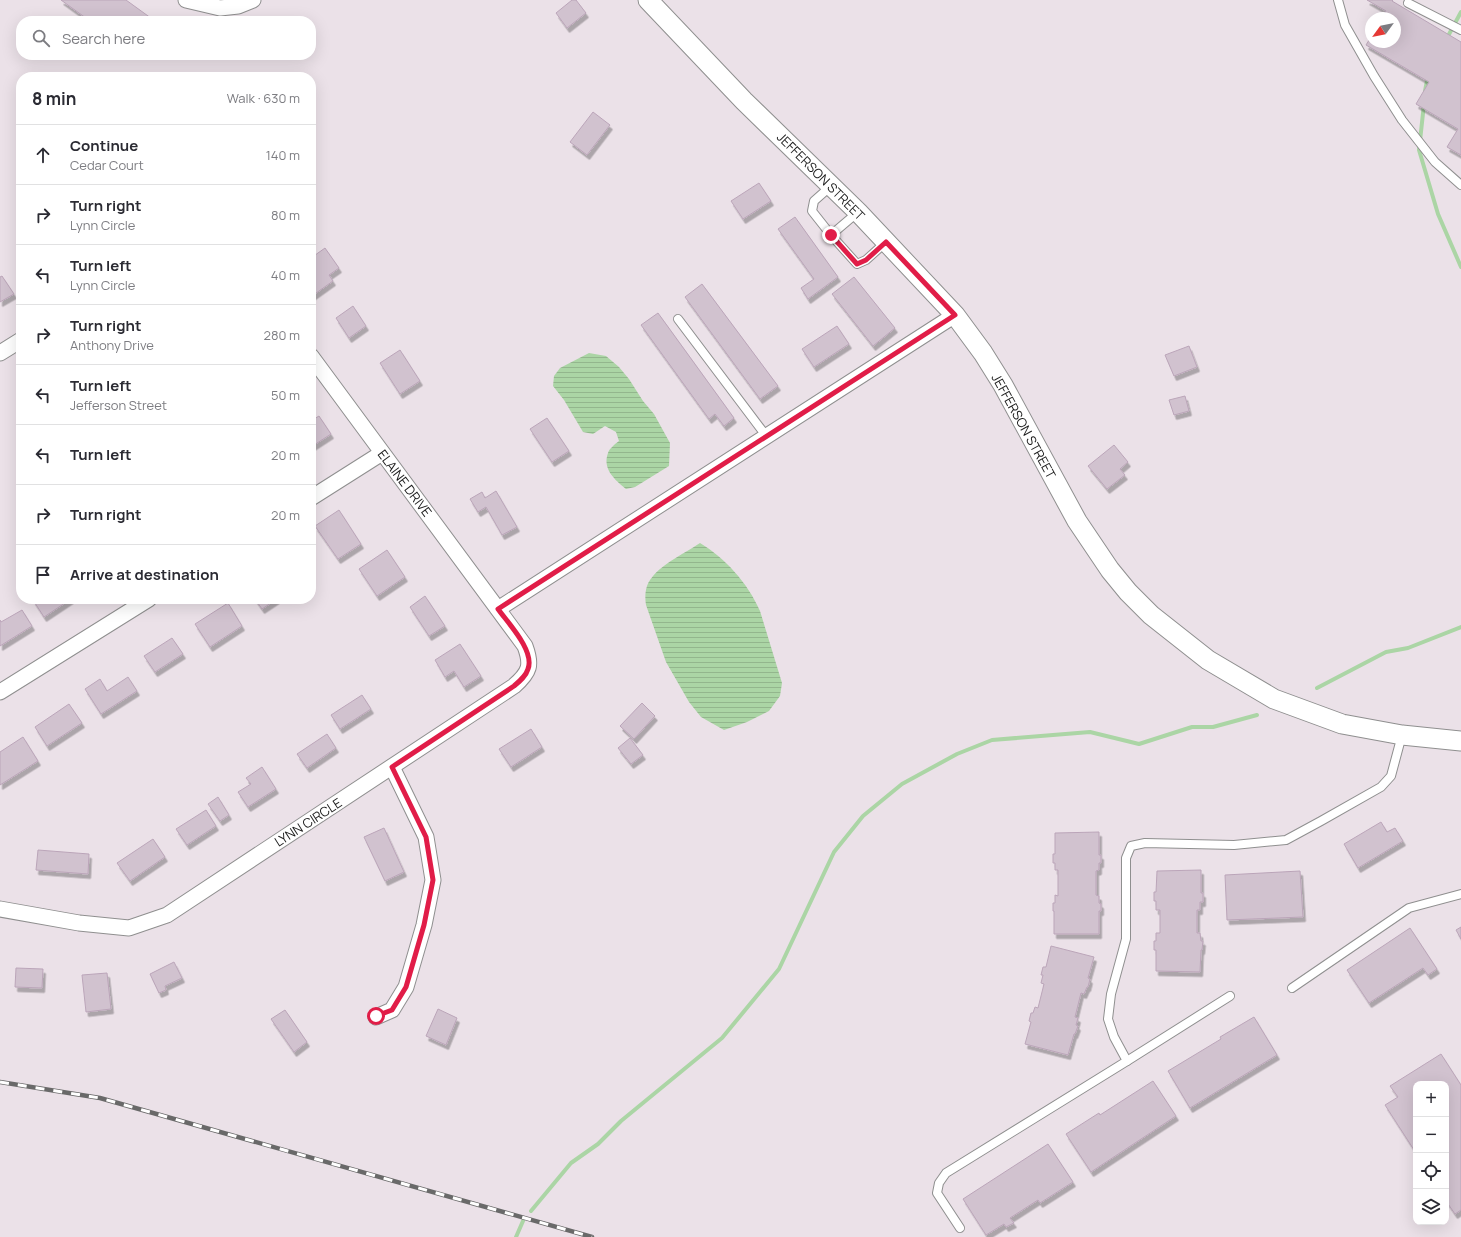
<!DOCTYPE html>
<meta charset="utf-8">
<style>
:root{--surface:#fff;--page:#f2f2f3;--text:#2b2b33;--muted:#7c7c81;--line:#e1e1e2}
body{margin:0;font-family:Manrope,sans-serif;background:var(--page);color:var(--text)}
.controls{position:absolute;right:12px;bottom:12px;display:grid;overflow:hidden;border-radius:8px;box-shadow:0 4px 16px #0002}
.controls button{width:36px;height:36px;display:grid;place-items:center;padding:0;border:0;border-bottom:1px solid var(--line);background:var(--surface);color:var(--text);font:20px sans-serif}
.compass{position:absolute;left:1365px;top:12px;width:36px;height:36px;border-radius:50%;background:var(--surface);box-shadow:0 4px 16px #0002;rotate:237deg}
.stop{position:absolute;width:12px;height:12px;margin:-9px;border:3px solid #e11d48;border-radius:50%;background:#fff}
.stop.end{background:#e11d48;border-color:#fff;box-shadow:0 1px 4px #0008}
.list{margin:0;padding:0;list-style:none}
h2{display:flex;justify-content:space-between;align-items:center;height:52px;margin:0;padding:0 16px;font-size:17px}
h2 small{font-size:13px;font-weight:400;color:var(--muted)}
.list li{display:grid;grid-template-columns:26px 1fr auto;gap:12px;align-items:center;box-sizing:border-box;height:60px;padding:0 16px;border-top:1px solid var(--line)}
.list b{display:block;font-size:15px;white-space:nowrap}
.list p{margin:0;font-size:13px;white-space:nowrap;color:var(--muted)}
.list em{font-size:13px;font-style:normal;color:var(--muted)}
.icon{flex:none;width:22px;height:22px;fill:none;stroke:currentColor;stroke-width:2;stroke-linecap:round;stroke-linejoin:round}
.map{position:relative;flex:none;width:1461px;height:1237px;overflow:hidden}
.search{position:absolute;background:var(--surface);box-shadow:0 4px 16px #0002;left:16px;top:16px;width:300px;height:44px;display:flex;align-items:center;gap:10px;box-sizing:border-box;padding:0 14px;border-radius:16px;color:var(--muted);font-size:15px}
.panel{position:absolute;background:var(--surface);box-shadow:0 4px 16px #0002;left:16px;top:72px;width:300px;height:532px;border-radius:16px}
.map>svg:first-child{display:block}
</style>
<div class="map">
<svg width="1461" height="1237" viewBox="0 0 1461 1237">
<defs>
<pattern id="water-rules" width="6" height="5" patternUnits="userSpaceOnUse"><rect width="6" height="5" fill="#abd5a5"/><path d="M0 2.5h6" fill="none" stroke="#93b68d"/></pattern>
<filter id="shadow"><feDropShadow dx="2.5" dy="4.5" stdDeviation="0" flood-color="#0004"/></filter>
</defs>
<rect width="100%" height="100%" fill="#ebe1e8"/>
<g fill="url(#water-rules)">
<path d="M 589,353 L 606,356 L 619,367 L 629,379 L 643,401 L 654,414 L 670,443 L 669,466 L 635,487 L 626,489 C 615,480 602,469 608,453 C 609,449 615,444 619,441 L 616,432 L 605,426 L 593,434 L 583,432 L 564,400 L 553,386 L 554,376 L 560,368 Z"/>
<path d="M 700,543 C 725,558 748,583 760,611 L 782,683 L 780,696 L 769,711 L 747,722 L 724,730 L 701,717 L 689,702 L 666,662 L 646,605 C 645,599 645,592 647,586 C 654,567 684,554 700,543 Z"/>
</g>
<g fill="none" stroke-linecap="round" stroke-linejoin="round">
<g stroke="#abd5a5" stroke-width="4">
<polyline points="1447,38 1461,12"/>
<polyline points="1425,91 1428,76"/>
<polyline points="1424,104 1419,150 1438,214 1461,267"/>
<polyline points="1317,688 1386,652 1408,648 1461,627"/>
<polyline points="531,1211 571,1163 598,1144 621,1121 722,1038 779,969 834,852 863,816 902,784 957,754 992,740 1090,732 1139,744 1192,727 1213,727 1257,715"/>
<polyline points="516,1237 523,1221"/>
</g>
</g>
<g fill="#d1c2cf" stroke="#bba5b9" filter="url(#shadow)">
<polygon points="61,0 126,0 155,21 90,21"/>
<polygon points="572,0 576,0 586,13 567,28 556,13"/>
<polygon points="1367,0 1393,0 1392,1 1461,42 1461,155 1447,147 1458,129 1416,104 1429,82 1366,45 1371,37 1371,42 1395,42 1395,18 1382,18 1386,11"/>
<polygon points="593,112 610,125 587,155 570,142"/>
<polygon points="759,183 771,201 743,219 731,201"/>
<polygon points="795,217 838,277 808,299 801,288 814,279 778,229"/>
<polygon points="325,248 339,268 329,275 333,281 312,296 311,295 311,258"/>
<polygon points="2,276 14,294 0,302 0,277"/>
<polygon points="854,277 895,328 873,346 832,294"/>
<polygon points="702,284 778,386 760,399 685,297"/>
<polygon points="353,306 366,326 349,338 336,318"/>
<polygon points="658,313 734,418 724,426 715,414 709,419 641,325"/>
<polygon points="837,326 849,344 814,367 802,349"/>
<polygon points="1189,346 1197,367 1174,376 1165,355"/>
<polygon points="400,350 420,381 400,394 380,363"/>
<polygon points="1185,396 1189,411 1174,415 1169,400"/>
<polygon points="319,416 331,434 311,447 311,421"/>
<polygon points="547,418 569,451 552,462 530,429"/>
<polygon points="1114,445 1128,462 1120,469 1125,475 1107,489 1088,466"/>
<polygon points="496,491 517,527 502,535 486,507 478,512 470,499 482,492 485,498"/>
<polygon points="339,510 361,544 338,559 315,526"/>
<polygon points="387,550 405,577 377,596 359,569"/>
<polygon points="425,596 445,626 429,636 410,607"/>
<polygon points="35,599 71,599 44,617 33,600"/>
<polygon points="255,599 277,599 262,609"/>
<polygon points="228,603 242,626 210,647 195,624"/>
<polygon points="22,610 32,626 0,646 0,620 1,622"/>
<polygon points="172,638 183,654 155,672 144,656"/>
<polygon points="460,644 481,676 464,687 454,671 445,677 435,660"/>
<polygon points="128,677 137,691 101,714 85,689 100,679 107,691"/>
<polygon points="362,695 371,709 340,729 331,715"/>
<polygon points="642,703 655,716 634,739 620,726"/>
<polygon points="69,704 82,723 47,746 35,727"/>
<polygon points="531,729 542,747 511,767 499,749"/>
<polygon points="327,734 336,748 307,768 297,754"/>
<polygon points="23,737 38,761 0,785 0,752"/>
<polygon points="630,738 643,755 631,764 618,748"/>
<polygon points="262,767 276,789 248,807 238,792 251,784 246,778"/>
<polygon points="218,797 229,815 220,821 208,804"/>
<polygon points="206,810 216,826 187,845 176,829"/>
<polygon points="1381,822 1387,832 1395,828 1403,841 1358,868 1344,844"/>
<polygon points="384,828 404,872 385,881 364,837"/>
<polygon points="1099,832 1099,855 1101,855 1101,863 1099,863 1099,870 1096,871 1096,895 1099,896 1099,903 1101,904 1101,911 1099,911 1099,934 1054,934 1054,911 1053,911 1053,903 1055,903 1055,895 1058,896 1058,870 1055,870 1055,863 1053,863 1053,854 1055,854 1055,833"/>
<polygon points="153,839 165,857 130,881 117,863"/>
<polygon points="38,850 89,854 88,874 36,870"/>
<polygon points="1201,870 1201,893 1203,893 1203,902 1200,902 1200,910 1197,910 1197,933 1200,933 1201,941 1203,941 1202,950 1201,950 1200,972 1156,971 1156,950 1154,950 1154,941 1156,941 1156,933 1160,933 1160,910 1156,910 1156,901 1154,901 1154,892 1156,892 1157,871"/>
<polygon points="1300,871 1303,917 1227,920 1225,875"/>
<polygon points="1461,927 1461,939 1456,930"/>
<polygon points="1410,928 1437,969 1428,975 1423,968 1369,1003 1347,970"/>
<polygon points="1051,946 1094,957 1088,978 1090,979 1088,987 1087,987 1084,994 1081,993 1075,1017 1078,1018 1076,1025 1078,1026 1075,1034 1074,1034 1068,1055 1025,1044 1031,1022 1029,1021 1031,1013 1033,1013 1035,1007 1038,1008 1044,984 1041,983 1043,975 1041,975 1043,967 1046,967"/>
<polygon points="174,962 182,978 165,986 166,990 159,993 150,974"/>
<polygon points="16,968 43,969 42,988 15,987"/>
<polygon points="107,973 111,1009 86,1012 82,975"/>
<polygon points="438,1009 457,1018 446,1045 426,1036"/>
<polygon points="285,1010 307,1042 294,1052 271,1019"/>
<polygon points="1254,1017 1277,1055 1190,1108 1168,1071 1221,1039 1220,1037"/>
<polygon points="1441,1054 1461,1085 1461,1210 1455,1214 1446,1201 1446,1084 1416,1084 1416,1153 1385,1105 1398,1097 1390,1086"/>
<polygon points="1153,1081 1176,1116 1091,1172 1066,1134 1099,1113 1100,1115"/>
<polygon points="1048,1144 1073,1182 1040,1203 1038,1200 1010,1218 1014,1223 1006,1227 1004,1224 986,1235 963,1199"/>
</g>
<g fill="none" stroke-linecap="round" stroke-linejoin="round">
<defs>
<g id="service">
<polyline points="1338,0 1345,25 1374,76 1402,120 1435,162 1461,185"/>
<polyline points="1408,3 1461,30"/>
<polyline points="831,186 814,201 812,211 831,235 858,212"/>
<polyline points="831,235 857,264 866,260 886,242"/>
<polyline points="678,319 767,437"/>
<polyline points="1292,988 1409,908 1461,894"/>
<polyline points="1127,1061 1230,996"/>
<polyline points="960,1228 937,1193 939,1183 946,1173 1127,1061 1114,1037 1108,1019 1111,994 1126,939 1126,858 1131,846 1145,843 1234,845 1286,840 1321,821 1381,787 1391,776 1402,735"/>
</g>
<g id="minor">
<polyline points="186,0 220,8 238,6 253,0"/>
<polyline points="0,353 21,340"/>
<polyline points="311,498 382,453"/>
<polyline points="498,609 955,315"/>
<polyline points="0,692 149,599"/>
<path d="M 0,909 L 79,923 L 129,928 L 167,915 L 514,686 C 530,672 532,665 525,646 L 311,356"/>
<polyline points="376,1017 392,1010 406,987 424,925 433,880 426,837 392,767"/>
</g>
<polyline id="tertiary" points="648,0 744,101 858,212 955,315 983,353 1003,385 1077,521 1110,570 1128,592 1151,615 1208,660 1274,699 1342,724 1402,735 1461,741"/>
</defs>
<use href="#service" stroke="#8f8f8f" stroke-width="10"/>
<use href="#minor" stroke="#8f8f8f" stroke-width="17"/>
<use href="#tertiary" stroke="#8f8f8f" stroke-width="21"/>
<use href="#service" stroke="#fff" stroke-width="8"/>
<use href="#minor" stroke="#fff" stroke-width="15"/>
<use href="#tertiary" stroke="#fff" stroke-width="19"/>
<defs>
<polyline id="rail" points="0,1082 100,1098 592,1237"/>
</defs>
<use href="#rail" stroke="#696969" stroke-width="4.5"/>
<use href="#rail" stroke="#fff" stroke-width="3" stroke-dasharray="9" stroke-linecap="butt"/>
</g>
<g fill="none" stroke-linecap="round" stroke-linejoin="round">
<path stroke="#e11d48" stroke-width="5" d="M 376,1016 L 392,1010 L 406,987 L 424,925 L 433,880 L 426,837 L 392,767 L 514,686 C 520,681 526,676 528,669 C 535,651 508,623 498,609 L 955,315 L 886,242 L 866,260 L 857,264 L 831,235"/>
</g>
<g text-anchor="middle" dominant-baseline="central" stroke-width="4" stroke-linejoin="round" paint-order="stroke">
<g font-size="13" fill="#1b1b1b" stroke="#fff">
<text transform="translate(821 176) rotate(45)">JEFFERSON STREET</text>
<text transform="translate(1024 426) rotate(61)">JEFFERSON STREET</text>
<text transform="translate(405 483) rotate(53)">ELAINE DRIVE</text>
<text transform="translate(308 822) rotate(-33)">LYNN CIRCLE</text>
</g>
</g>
</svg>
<div class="controls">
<button>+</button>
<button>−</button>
<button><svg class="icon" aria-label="locate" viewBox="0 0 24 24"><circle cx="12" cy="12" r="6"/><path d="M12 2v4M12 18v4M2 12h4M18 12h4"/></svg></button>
<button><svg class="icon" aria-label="layers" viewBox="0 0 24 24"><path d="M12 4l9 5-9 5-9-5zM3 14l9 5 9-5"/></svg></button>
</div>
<svg class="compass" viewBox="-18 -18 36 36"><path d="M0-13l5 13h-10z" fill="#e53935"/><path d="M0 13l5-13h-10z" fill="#7c7c81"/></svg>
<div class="stop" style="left:376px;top:1016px"></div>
<div class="stop end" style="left:831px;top:235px"></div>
<div class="search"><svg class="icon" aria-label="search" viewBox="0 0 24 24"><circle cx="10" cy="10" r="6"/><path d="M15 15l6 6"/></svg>Search here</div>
<section class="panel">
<h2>8 min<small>Walk · 630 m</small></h2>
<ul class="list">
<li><svg class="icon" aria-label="ahead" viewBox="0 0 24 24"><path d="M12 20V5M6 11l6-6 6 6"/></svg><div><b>Continue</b><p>Cedar Court</p></div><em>140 m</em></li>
<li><svg class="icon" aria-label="right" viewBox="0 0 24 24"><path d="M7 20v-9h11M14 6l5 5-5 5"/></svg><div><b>Turn right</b><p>Lynn Circle</p></div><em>80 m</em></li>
<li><svg class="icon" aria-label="left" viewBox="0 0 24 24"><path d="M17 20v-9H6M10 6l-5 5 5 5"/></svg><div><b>Turn left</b><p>Lynn Circle</p></div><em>40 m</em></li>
<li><svg class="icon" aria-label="right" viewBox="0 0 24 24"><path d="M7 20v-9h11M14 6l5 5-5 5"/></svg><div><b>Turn right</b><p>Anthony Drive</p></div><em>280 m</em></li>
<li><svg class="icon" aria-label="left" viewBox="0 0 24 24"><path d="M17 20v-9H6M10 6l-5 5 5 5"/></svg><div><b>Turn left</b><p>Jefferson Street</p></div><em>50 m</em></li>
<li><svg class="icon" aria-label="left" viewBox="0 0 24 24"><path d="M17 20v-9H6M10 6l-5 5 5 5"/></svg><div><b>Turn left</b></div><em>20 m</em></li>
<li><svg class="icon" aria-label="right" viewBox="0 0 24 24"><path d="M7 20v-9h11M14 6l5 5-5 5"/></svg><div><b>Turn right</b></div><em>20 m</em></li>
<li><svg class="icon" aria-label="arrive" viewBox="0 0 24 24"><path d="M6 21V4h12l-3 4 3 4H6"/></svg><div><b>Arrive at destination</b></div></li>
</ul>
</section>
</div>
